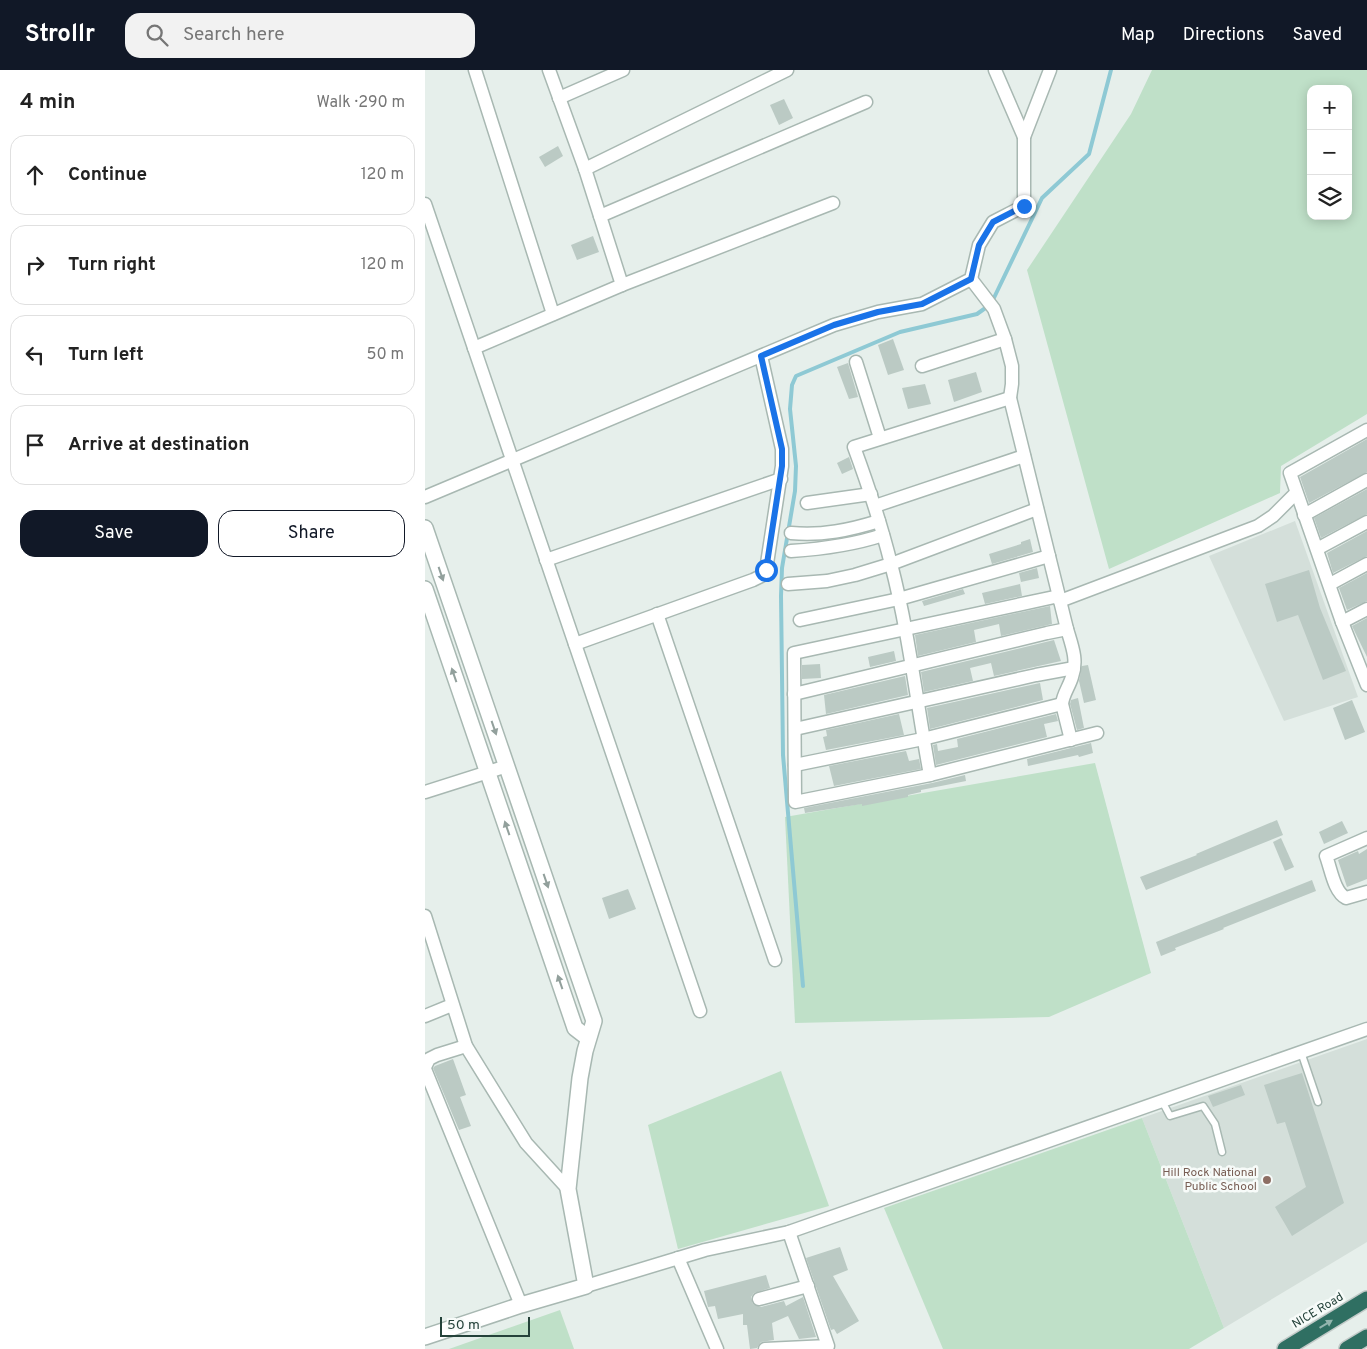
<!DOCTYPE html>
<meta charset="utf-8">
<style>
:root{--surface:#fff;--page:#f2f2f2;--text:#222;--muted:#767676;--line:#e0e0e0;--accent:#111827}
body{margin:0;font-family:Overpass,sans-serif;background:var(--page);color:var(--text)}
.controls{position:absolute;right:15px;top:15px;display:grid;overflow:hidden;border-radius:10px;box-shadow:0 2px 12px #0003}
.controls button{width:45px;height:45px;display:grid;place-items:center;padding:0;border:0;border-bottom:1px solid var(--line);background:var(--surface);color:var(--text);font:25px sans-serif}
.scale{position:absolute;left:15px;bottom:12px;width:90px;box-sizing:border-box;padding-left:5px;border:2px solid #24423a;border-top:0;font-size:14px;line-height:18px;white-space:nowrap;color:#24423a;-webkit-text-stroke:4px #f7fbf9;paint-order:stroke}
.stop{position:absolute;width:15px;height:15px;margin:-11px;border:4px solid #1a73e8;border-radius:50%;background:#fff}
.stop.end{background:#1a73e8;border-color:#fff;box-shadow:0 1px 5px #0008}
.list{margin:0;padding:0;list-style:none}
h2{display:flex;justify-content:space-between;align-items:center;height:65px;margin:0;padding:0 20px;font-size:21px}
h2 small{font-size:16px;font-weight:400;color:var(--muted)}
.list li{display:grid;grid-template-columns:32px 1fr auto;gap:15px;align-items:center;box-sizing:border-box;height:80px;margin:0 10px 10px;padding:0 10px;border:1px solid var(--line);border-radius:15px}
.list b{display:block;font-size:19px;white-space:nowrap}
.list em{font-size:16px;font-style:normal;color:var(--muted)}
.actions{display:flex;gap:10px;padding:15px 20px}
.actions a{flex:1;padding:11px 0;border:1px solid var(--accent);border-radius:15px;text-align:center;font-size:18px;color:var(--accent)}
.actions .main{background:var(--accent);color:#fff}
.icon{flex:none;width:28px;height:28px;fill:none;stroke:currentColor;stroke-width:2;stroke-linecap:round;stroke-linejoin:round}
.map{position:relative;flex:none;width:942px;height:1279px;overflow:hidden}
header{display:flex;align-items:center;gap:30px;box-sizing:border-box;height:70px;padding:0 25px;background:var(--accent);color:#fff}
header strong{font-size:24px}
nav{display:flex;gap:28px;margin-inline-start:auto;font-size:18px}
.search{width:350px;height:45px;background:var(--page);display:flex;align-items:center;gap:12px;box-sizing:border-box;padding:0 18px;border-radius:15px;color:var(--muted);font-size:19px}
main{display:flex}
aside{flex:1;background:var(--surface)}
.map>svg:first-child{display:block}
</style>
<header>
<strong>Strollr</strong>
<div class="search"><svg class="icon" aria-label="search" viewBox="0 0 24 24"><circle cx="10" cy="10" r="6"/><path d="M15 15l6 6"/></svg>Search here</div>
<nav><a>Map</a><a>Directions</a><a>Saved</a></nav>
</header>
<main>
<aside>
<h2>4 min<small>Walk · 290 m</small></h2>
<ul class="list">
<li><svg class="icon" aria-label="ahead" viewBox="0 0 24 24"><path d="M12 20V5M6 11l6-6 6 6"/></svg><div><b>Continue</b></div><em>120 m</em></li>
<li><svg class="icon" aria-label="right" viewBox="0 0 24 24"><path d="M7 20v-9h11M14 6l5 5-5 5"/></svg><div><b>Turn right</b></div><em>120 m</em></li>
<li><svg class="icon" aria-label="left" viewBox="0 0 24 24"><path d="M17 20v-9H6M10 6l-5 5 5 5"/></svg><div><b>Turn left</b></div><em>50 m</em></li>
<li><svg class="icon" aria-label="arrive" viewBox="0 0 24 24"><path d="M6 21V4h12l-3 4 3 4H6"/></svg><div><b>Arrive at destination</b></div></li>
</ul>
<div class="actions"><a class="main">Save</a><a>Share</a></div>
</aside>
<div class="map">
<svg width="942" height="1279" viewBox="0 0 942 1279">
<rect width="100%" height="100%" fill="#e6efeb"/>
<g fill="#d4dfda">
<polygon points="870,451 933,627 859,651 784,486"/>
<polygon points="942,969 942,1172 799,1258 717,1048"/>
</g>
<g fill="#bfe0c8" fill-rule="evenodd">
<path d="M 727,0 L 942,0 L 942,344 L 856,396 L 855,423 L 684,499 L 602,200 L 706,44 ZM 886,19 L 923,19 L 923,146 L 886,146 Z"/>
<polygon points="670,693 726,903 624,947 370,953 360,747"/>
<polygon points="356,1001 404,1136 253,1179 223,1055"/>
<polygon points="717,1048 799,1258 764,1279 518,1279 459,1138"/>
<polygon points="135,1240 149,1279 24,1279"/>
</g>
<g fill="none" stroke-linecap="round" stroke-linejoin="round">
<polyline stroke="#8ec9d4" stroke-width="4" points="378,916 358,685 356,526 357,498 370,421 371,396 365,339 367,315 371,306 475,262 552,244 566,234 617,128 664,84 686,0"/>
</g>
<g fill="#bbcac4">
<polygon points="359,29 368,48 354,55 345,35"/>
<polygon points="133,76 138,86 120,97 114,87"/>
<polygon points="168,166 174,182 152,190 146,175"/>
<polygon points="468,269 479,300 463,305 453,275"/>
<polygon points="423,293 433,327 424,329 412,297"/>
<polygon points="551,302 557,322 529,332 523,310"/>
<polygon points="500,314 506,334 483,339 477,318"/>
<polygon points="942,369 942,402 884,433 875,407"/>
<polygon points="424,387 428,399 417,404 412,393"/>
<polygon points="942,419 942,444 896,468 889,448"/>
<polygon points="942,461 942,486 908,503 902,483"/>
<polygon points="605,469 608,482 567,494 564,484 596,474 596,472"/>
<polygon points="612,498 614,508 596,512 594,503"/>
<polygon points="884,500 895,538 921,601 898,610 873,545 852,552 840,514"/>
<polygon points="942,503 942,531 922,540 914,518"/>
<polygon points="595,514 597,526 560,534 557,523"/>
<polygon points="538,519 540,524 499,536 497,531"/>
<polygon points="625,536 627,554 576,566 574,554 549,560 551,572 493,586 490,565"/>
<polygon points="942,548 942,587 927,556"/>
<polygon points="629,570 636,591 569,606 566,593 545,598 548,611 499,622 496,602"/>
<polygon points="469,581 471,591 445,597 443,587"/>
<polygon points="395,594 396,608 377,609 377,595"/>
<polygon points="663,595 671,630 659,633 654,611 657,596"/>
<polygon points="480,606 483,625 401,644 399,625"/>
<polygon points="615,613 618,630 505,659 502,638"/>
<polygon points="653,628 659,658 652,660 645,634 646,630"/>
<polygon points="927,630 940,662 920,670 908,638"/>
<polygon points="474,644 479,665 401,680 398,667 402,666 401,660"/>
<polygon points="631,644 633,651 619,654 622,667 511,695 508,675 512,674 513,681 533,677 532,669"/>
<polygon points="666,673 668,683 654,687 653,685 603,696 602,689"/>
<polygon points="481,681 484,691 494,689 496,699 409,716 404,696"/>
<polygon points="540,705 541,711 496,720 496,722 483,725 483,727 437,736 437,734 380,743 379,738 507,713"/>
<polygon points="852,750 858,765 721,820 715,807 772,785 771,784"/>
<polygon points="917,751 923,763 899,774 894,762"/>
<polygon points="856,768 869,797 860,801 848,772"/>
<polygon points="942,779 942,809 922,817 913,790 933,781 934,784"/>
<polygon points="887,810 891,821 798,858 799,859 750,878 751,880 736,886 731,872"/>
<polygon points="203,819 211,839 184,849 177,828"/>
<polygon points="28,989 41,1025 35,1027 46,1056 34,1060 8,998 10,996"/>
<polygon points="877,1003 919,1133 867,1166 850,1137 881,1117 860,1052 852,1054 839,1015"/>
<polygon points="816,1015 820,1025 788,1037 783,1026"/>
<polygon points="415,1177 423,1200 408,1206 434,1251 412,1264 409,1259 406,1260 381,1188"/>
<polygon points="341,1205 345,1218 329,1223 326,1227 328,1234 336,1237 359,1231 361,1236 378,1227 391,1267 374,1269 363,1246 347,1253 349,1270 336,1272 332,1278 325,1279 322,1255 318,1255 318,1244 293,1249 290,1236 283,1237 279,1221"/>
</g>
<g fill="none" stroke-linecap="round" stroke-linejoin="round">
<defs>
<g id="service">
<polyline points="876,982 893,1032"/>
<polyline points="737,1031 745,1046 778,1036 790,1054 797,1082"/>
</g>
<g id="minor">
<polyline points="50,0 128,244"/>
<polyline points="124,0 160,99 197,215"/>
<polyline points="570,0 599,67"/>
<polyline points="134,28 198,0"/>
<polyline points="160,99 362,0"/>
<polyline points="0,134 275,941"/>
<polyline points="175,146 441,32"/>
<path d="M 546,209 L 569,239 L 580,269 L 587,296 L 587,314 L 585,328 L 642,559 C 647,576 653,590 647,607 C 644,617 638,624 637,634 L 646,670"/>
<polyline points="49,278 197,215 408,133"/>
<polyline points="431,292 455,368"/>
<polyline points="497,296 580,269"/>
<polyline points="942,360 865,403 917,552 942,615"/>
<polyline points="0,427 409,255 453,242 497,234 546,209 554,175 568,152 599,136 599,67 625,0"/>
<polyline points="382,433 446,424"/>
<polyline points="450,436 599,386"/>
<polyline points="879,445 942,410"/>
<path d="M 366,463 C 397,466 425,460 454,451"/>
<polyline points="892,479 942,452"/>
<path d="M 366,481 C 397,479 428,475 458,465"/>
<polyline points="121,490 356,409"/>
<polyline points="363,514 402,511 430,505 466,494 612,439"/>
<polyline points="905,514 942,494"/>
<polyline points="634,526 369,583 370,732 505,705 672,663"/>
<polyline points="635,531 833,456 848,446 871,423"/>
<polyline points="232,544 350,890"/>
<polyline points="375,550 474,529 624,486"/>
<polyline points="917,552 942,539"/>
<polyline points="150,574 328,510 338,505 341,500 357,396 357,379 336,286"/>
<polyline points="369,624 622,563 642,559"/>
<polyline points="370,659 611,605 649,598"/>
<polyline points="370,695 498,669 637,634"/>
<path d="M 505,705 C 492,635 484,563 466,494 C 456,454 443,415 429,377 L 585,328"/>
<polyline points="0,722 82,696"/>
<path d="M 942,768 L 901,786 C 906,799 909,822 921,828 L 942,822"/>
<polyline points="0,846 41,976 101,1073 143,1119"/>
<polyline points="0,946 27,935"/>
<polyline points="0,997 4,989 12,985 41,976"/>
<polyline points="0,999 96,1235"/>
<polyline points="253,1188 292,1279"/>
<polyline points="161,1216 280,1180 364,1162 942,959"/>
<polyline points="334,1229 383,1216"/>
<polyline points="340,1279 403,1276 364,1162"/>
</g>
<g id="tertiary">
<polyline points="0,458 169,951 160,981 155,1008 143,1119 161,1216 96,1235 0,1267"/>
<polyline points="0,519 150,958 163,968"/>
</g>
<g id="motorway">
<polyline points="860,1279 942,1229"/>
<polyline points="922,1279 942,1267"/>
</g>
</defs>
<use href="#service" stroke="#a8b8b2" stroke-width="9"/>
<use href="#minor" stroke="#a8b8b2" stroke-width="15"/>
<use href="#tertiary" stroke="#a8b8b2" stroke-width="18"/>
<use href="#motorway" stroke="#c2cac8" stroke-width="18"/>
<use href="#service" stroke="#fff" stroke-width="6"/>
<use href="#minor" stroke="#fff" stroke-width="12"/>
<use href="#tertiary" stroke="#fff" stroke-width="15"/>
<use href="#motorway" stroke="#2f6f62" stroke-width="15"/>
</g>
<defs><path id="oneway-solid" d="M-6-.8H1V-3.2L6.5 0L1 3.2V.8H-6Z" transform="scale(1.25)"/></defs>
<g fill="#92a09c">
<use href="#oneway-solid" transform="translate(16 504) rotate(71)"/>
<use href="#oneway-solid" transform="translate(29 605) rotate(-109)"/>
<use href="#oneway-solid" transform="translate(69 658) rotate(71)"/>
<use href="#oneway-solid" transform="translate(82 758) rotate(-109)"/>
<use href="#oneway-solid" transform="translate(121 811) rotate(71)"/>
<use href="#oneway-solid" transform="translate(135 912) rotate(-109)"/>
</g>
<use fill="#93b5ae" href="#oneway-solid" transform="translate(901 1254) rotate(-31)"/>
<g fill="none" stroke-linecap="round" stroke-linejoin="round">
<polyline stroke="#1a73e8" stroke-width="6" points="341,500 357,396 357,379 336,286 409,255 453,242 497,234 546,209 554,175 568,152 599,136"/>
</g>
<circle fill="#8d6e63" stroke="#f7fbf9" stroke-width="2" cx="842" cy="1110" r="5"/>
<g text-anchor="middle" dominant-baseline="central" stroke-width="5" stroke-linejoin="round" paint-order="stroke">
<g font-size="12" fill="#785e54" stroke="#f7fbf9" text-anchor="end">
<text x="832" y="1103">Hill Rock National<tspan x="832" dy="14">Public School</tspan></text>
</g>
<g font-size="12" fill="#24423a" stroke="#f7fbf9">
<text transform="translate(893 1241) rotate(-31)">NICE Road</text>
</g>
</g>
</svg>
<div class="controls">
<button>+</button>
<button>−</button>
<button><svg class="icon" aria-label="layers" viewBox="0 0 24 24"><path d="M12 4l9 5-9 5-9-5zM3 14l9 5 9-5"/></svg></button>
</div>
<div class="scale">50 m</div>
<div class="stop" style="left:341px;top:500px"></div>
<div class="stop end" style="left:599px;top:136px"></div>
</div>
</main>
